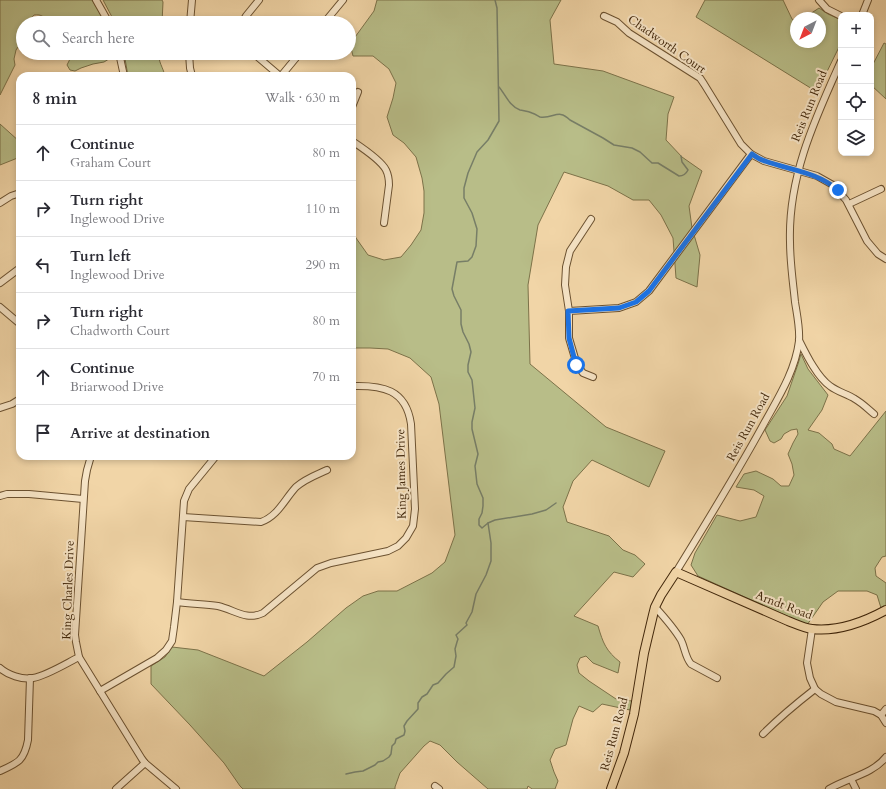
<!DOCTYPE html>
<meta charset="utf-8">
<style>
:root{--surface:#fff;--page:#f2f2f3;--text:#2b2b33;--muted:#7c7c81;--line:#e1e1e2}
body{margin:0;font-family:Cardo,serif;background:var(--page);color:var(--text)}
.controls{position:absolute;right:12px;top:12px;display:grid;overflow:hidden;border-radius:8px;box-shadow:0 2px 6px #0003}
.controls button{width:36px;height:36px;display:grid;place-items:center;padding:0;border:0;border-bottom:1px solid var(--line);background:var(--surface);color:var(--text);font:20px sans-serif}
.compass{position:absolute;left:790px;top:12px;width:36px;height:36px;border-radius:50%;background:var(--surface);box-shadow:0 2px 6px #0003;rotate:222deg}
.stop{position:absolute;width:12px;height:12px;margin:-9px;border:3px solid #1a73e8;border-radius:50%;background:#fff}
.stop.end{background:#1a73e8;border-color:#fff;box-shadow:0 1px 4px #0008}
.list{margin:0;padding:0;list-style:none}
h2{display:flex;justify-content:space-between;align-items:center;height:52px;margin:0;padding:0 16px;font-size:17px}
h2 small{font-size:13px;font-weight:400;color:var(--muted)}
.list li{display:grid;grid-template-columns:26px 1fr auto;gap:12px;align-items:center;box-sizing:border-box;height:56px;padding:0 16px;border-top:1px solid var(--line)}
.list b{display:block;font-size:15px;white-space:nowrap}
.list p{margin:0;font-size:13px;white-space:nowrap;color:var(--muted)}
.list em{font-size:13px;font-style:normal;color:var(--muted)}
.icon{flex:none;width:22px;height:22px;fill:none;stroke:currentColor;stroke-width:2;stroke-linecap:round;stroke-linejoin:round}
.map{position:relative;flex:none;width:886px;height:789px;overflow:hidden}
.search{position:absolute;background:var(--surface);box-shadow:0 2px 6px #0003;left:16px;top:16px;width:340px;height:44px;display:flex;align-items:center;gap:10px;box-sizing:border-box;padding:0 14px;border-radius:22px;color:var(--muted);font-size:15px}
.panel{position:absolute;background:var(--surface);box-shadow:0 2px 6px #0003;left:16px;top:72px;width:340px;height:388px;border-radius:12px}
.map>svg:first-child{display:block}
</style>
<div class="map">
<svg width="886" height="789" viewBox="0 0 886 789">
<rect width="100%" height="100%" fill="#f1d5a7"/>
<filter id="stains"><feTurbulence type="fractalNoise" baseFrequency=".005" numOctaves="4"/><feColorMatrix values="0 0 0 0 .2 0 0 0 0 .09 0 0 0 0 .02 0 0 0 .5 -.17"/></filter>
<radialGradient id="worn" r=".72"><stop offset=".6" stop-color="#630" stop-opacity="0"/><stop offset="1" stop-color="#630" stop-opacity=".3"/></radialGradient>
<g fill="#b8bd88" stroke="#7c7249">
<path d="M 0,0 L 92,0 L 106,23 L 49,23 C 44,17 42,14 34,15 L 27,23 L 23,23 L 23,40 L 16,50 L 14,59 L 15,65 L 0,95 Z"/>
<polygon points="103,0 162,0 163,2 162,23 115,23 112,17"/>
<path d="M 377,0 L 561,0 L 550,20 L 554,64 L 603,71 L 674,97 L 668,114 L 666,140 L 682,157 L 702,171 L 689,206 L 692,228 L 700,255 L 697,287 L 676,278 L 673,238 L 661,215 L 649,200 L 633,200 L 608,186 L 564,172 L 538,225 L 528,285 L 530,364 L 606,427 L 665,451 L 649,487 L 592,460 L 573,481 L 563,507 L 567,522 L 609,536 L 623,550 L 635,555 L 645,564 L 633,577 L 614,572 L 574,616 L 598,626 C 603,643 606,651 620,662 L 618,673 L 593,663 L 586,656 L 580,658 L 577,665 L 579,673 L 589,681 L 616,699 L 632,701 L 630,710 L 602,704 L 593,712 L 579,706 L 573,719 L 566,745 L 555,749 L 550,760 L 554,772 L 558,781 L 555,789 L 532,789 L 528,786 L 527,789 L 488,789 L 457,762 L 440,745 L 430,741 L 424,746 L 400,773 L 395,787 L 395,789 L 243,789 L 240,786 L 224,763 L 190,725 L 151,684 L 151,666 L 165,657 L 172,647 L 198,650 L 264,676 L 307,642 L 346,608 L 363,596 L 378,591 L 397,591 L 432,573 L 445,562 L 455,535 L 439,404 L 431,377 L 410,358 L 388,349 L 370,348 L 352,348 L 352,229 L 356,238 L 368,255 L 384,260 L 401,257 L 411,245 L 421,230 L 424,213 L 424,191 L 422,178 L 416,157 L 404,143 L 393,135 L 387,117 L 393,98 L 396,83 L 389,69 L 373,56 L 353,56 L 350,44 L 374,11 Z"/>
<polygon points="705,0 783,0 792,19 796,22 796,42 820,42 820,18 804,18 819,8 828,14 841,20 841,43 817,92 696,17"/>
<polygon points="884,43 886,44 886,99 871,85 871,68"/>
<polygon points="73,53 116,53 117,54 104,62 93,64 81,68 75,71 70,70 67,65"/>
<path d="M 124,53 L 159,53 C 158,62 163,67 165,76 L 128,76 Z"/>
<polygon points="0,124 20,142 20,157 0,165"/>
<polygon points="801,354 808,369 828,395 822,410 808,430 819,433 832,444 834,449 850,456 886,411 886,556 882,557 875,568 876,576 886,583 886,606 881,608 877,595 867,591 838,591 823,602 807,625 698,576 691,565 695,553 717,515 740,521 756,517 764,496 754,490 736,487 744,474 756,471 773,479 781,486 789,486 794,475 792,464 788,454 793,443 798,434 797,429 791,430 784,434 781,439 774,443 770,441 765,430 787,396 798,364"/>
</g>
<g fill="none" stroke-linecap="round" stroke-linejoin="round">
<g stroke="#777e67" stroke-width="1.5">
<path d="M 499,87 C 505,94 510,107 520,110 C 524,111 528,111 532,113 C 535,114 538,116 540,117 C 554,119 558,108 570,120 L 603,138 L 614,145 L 632,148 L 640,152 L 652,163 L 658,163 L 679,176 C 683,176 686,174 688,170 L 682,162 L 681,156"/>
<polyline points="488,523 495,520 532,514 546,510 556,503"/>
<polyline points="346,774 355,772 363,771 375,765 378,762 383,761 389,757 391,754 392,746 395,743 396,739 404,735 405,731 404,726 407,721 418,709 418,703 422,697 427,694 433,685 438,683 446,674 454,667 456,656 455,649 457,642 458,639 456,635 467,625 466,623 472,612 476,594 486,575 491,561 491,543 488,523 482,528 479,525 479,519 482,513 483,506 483,498 477,484 475,466 478,454 472,429 472,422 475,408 472,380 468,372 468,365 471,352 469,344 463,332 461,324 461,310 454,296 452,289 457,262 468,261 472,257 476,246 477,229 472,213 464,198 464,188 468,173 477,152 488,140 499,121 497,8 495,0"/>
</g>
<defs>
<g id="minor">
<polyline points="96,0 109,23"/>
<polyline points="819,0 827,9 841,16"/>
<polyline points="862,15 868,0"/>
<polyline points="604,16 617,22 629,33 700,78 704,84 741,144 751,154 764,161 817,176 833,185 846,200 867,241 878,254 886,259"/>
<polyline points="190,23 192,0"/>
<polyline points="242,23 246,16 259,0"/>
<polyline points="324,23 343,0"/>
<polyline points="119,53 124,76"/>
<polyline points="189,53 190,68 192,76"/>
<polyline points="253,53 280,76"/>
<polyline points="281,76 300,53"/>
<polyline points="352,107 358,92"/>
<path d="M 352,141 C 361,147 381,160 386,170 C 388,174 389,180 389,185 L 384,223"/>
<polyline points="0,203 11,196 20,193"/>
<polyline points="849,204 881,189"/>
<polyline points="591,219 570,251 566,267 565,285 569,311 569,338 577,365 583,373 593,377"/>
<polyline points="0,283 20,268"/>
<polyline points="0,307 20,324"/>
<polyline points="569,311 619,308 636,302 649,291 751,154"/>
<path d="M 799,340 C 806,354 817,377 830,386 C 838,392 847,394 855,399 C 862,403 868,409 874,414"/>
<polyline points="0,408 12,404 20,399"/>
<polyline points="91,456 87,470 85,481 75,635 76,642 79,657 142,759 145,763 176,789"/>
<polyline points="0,496 7,494 29,494 83,499"/>
<path d="M 183,517 L 261,522 C 278,516 284,500 296,487 C 305,479 316,475 327,470"/>
<path d="M 676,572 C 705,525 734,478 761,429 C 776,401 795,373 799,341 C 800,328 797,315 795,302 C 793,282 790,262 790,242 C 788,176 815,119 841,61"/>
<path d="M 177,602 C 191,604 205,604 218,606 C 235,610 246,621 263,613 L 317,568 L 331,563 L 388,551 L 398,546 L 406,538 L 413,526 L 415,509 L 411,424 C 406,389 382,385 352,386"/>
<path d="M 655,607 C 665,618 674,628 681,640 C 685,648 685,657 691,664 L 717,678"/>
<polyline points="812,629 807,663 810,678 815,689 821,694 836,702 874,711 881,715 886,723"/>
<path d="M 0,668 C 8,675 22,680 33,678 C 46,676 67,663 79,657"/>
<polyline points="100,691 157,658 166,650 172,641 174,627 177,602 184,501 189,489 216,456"/>
<polyline points="881,715 886,709"/>
<path d="M 763,734 C 779,718 797,703 815,689"/>
<path d="M 0,771 C 18,763 24,761 28,740 L 30,678"/>
<polyline points="851,779 856,789"/>
<polyline points="435,786 439,789"/>
<polyline points="116,789 145,763"/>
<path d="M 829,789 C 847,778 873,774 886,757"/>
</g>
<path id="major" d="M 611,789 L 624,753 L 634,714 L 644,653 L 653,615 L 655,607 L 661,595 L 676,572 L 788,621 C 796,624 804,628 812,629 C 838,632 864,622 886,610"/>
</defs>
<use href="#minor" stroke="#6c5231" stroke-width="8"/>
<use href="#major" stroke="#40260a" stroke-width="10"/>
<use href="#minor" stroke="#f6e4c6" stroke-width="6"/>
<use href="#major" stroke="#f1d5a7" stroke-width="8"/>
</g>
<g fill="none" stroke-linecap="round" stroke-linejoin="round">
<path stroke="#1a73e8" stroke-width="5" d="M 576,365 L 569,338 L 568,311 L 619,308 L 636,302 L 649,291 L 752,154 C 756,157 761,160 765,161 C 790,170 817,172 838,190"/>
</g>
<g text-anchor="middle" dominant-baseline="central" stroke-width="4" stroke-linejoin="round" paint-order="stroke">
<g font-size="12" fill="#40260a" stroke="#f6e4c6">
<text transform="translate(667 44) rotate(35)">Chadworth Court</text>
<text transform="translate(809 106) rotate(-68)">Reis Run Road</text>
<text transform="translate(748 427) rotate(-61)">Reis Run Road</text>
<text transform="translate(401 474) rotate(-91)">King James Drive</text>
<text transform="translate(68 590) rotate(-88)">King Charles Drive</text>
<text transform="translate(784 605) rotate(21)">Arndt Road</text>
<text transform="translate(614 734) rotate(-75)">Reis Run Road</text>
</g>
</g>
<rect width="100%" height="100%" filter="url(#stains)"/>
<rect width="100%" height="100%" fill="url(#worn)"/>
</svg>
<div class="controls">
<button>+</button>
<button>−</button>
<button><svg class="icon" aria-label="locate" viewBox="0 0 24 24"><circle cx="12" cy="12" r="6"/><path d="M12 2v4M12 18v4M2 12h4M18 12h4"/></svg></button>
<button><svg class="icon" aria-label="layers" viewBox="0 0 24 24"><path d="M12 4l9 5-9 5-9-5zM3 14l9 5 9-5"/></svg></button>
</div>
<svg class="compass" viewBox="-18 -18 36 36"><path d="M0-13l5 13h-10z" fill="#e53935"/><path d="M0 13l5-13h-10z" fill="#7c7c81"/></svg>
<div class="stop" style="left:576px;top:365px"></div>
<div class="stop end" style="left:838px;top:190px"></div>
<div class="search"><svg class="icon" aria-label="search" viewBox="0 0 24 24"><circle cx="10" cy="10" r="6"/><path d="M15 15l6 6"/></svg>Search here</div>
<section class="panel">
<h2>8 min<small>Walk · 630 m</small></h2>
<ul class="list">
<li><svg class="icon" aria-label="ahead" viewBox="0 0 24 24"><path d="M12 20V5M6 11l6-6 6 6"/></svg><div><b>Continue</b><p>Graham Court</p></div><em>80 m</em></li>
<li><svg class="icon" aria-label="right" viewBox="0 0 24 24"><path d="M7 20v-9h11M14 6l5 5-5 5"/></svg><div><b>Turn right</b><p>Inglewood Drive</p></div><em>110 m</em></li>
<li><svg class="icon" aria-label="left" viewBox="0 0 24 24"><path d="M17 20v-9H6M10 6l-5 5 5 5"/></svg><div><b>Turn left</b><p>Inglewood Drive</p></div><em>290 m</em></li>
<li><svg class="icon" aria-label="right" viewBox="0 0 24 24"><path d="M7 20v-9h11M14 6l5 5-5 5"/></svg><div><b>Turn right</b><p>Chadworth Court</p></div><em>80 m</em></li>
<li><svg class="icon" aria-label="ahead" viewBox="0 0 24 24"><path d="M12 20V5M6 11l6-6 6 6"/></svg><div><b>Continue</b><p>Briarwood Drive</p></div><em>70 m</em></li>
<li><svg class="icon" aria-label="arrive" viewBox="0 0 24 24"><path d="M6 21V4h12l-3 4 3 4H6"/></svg><div><b>Arrive at destination</b></div></li>
</ul>
</section>
</div>
